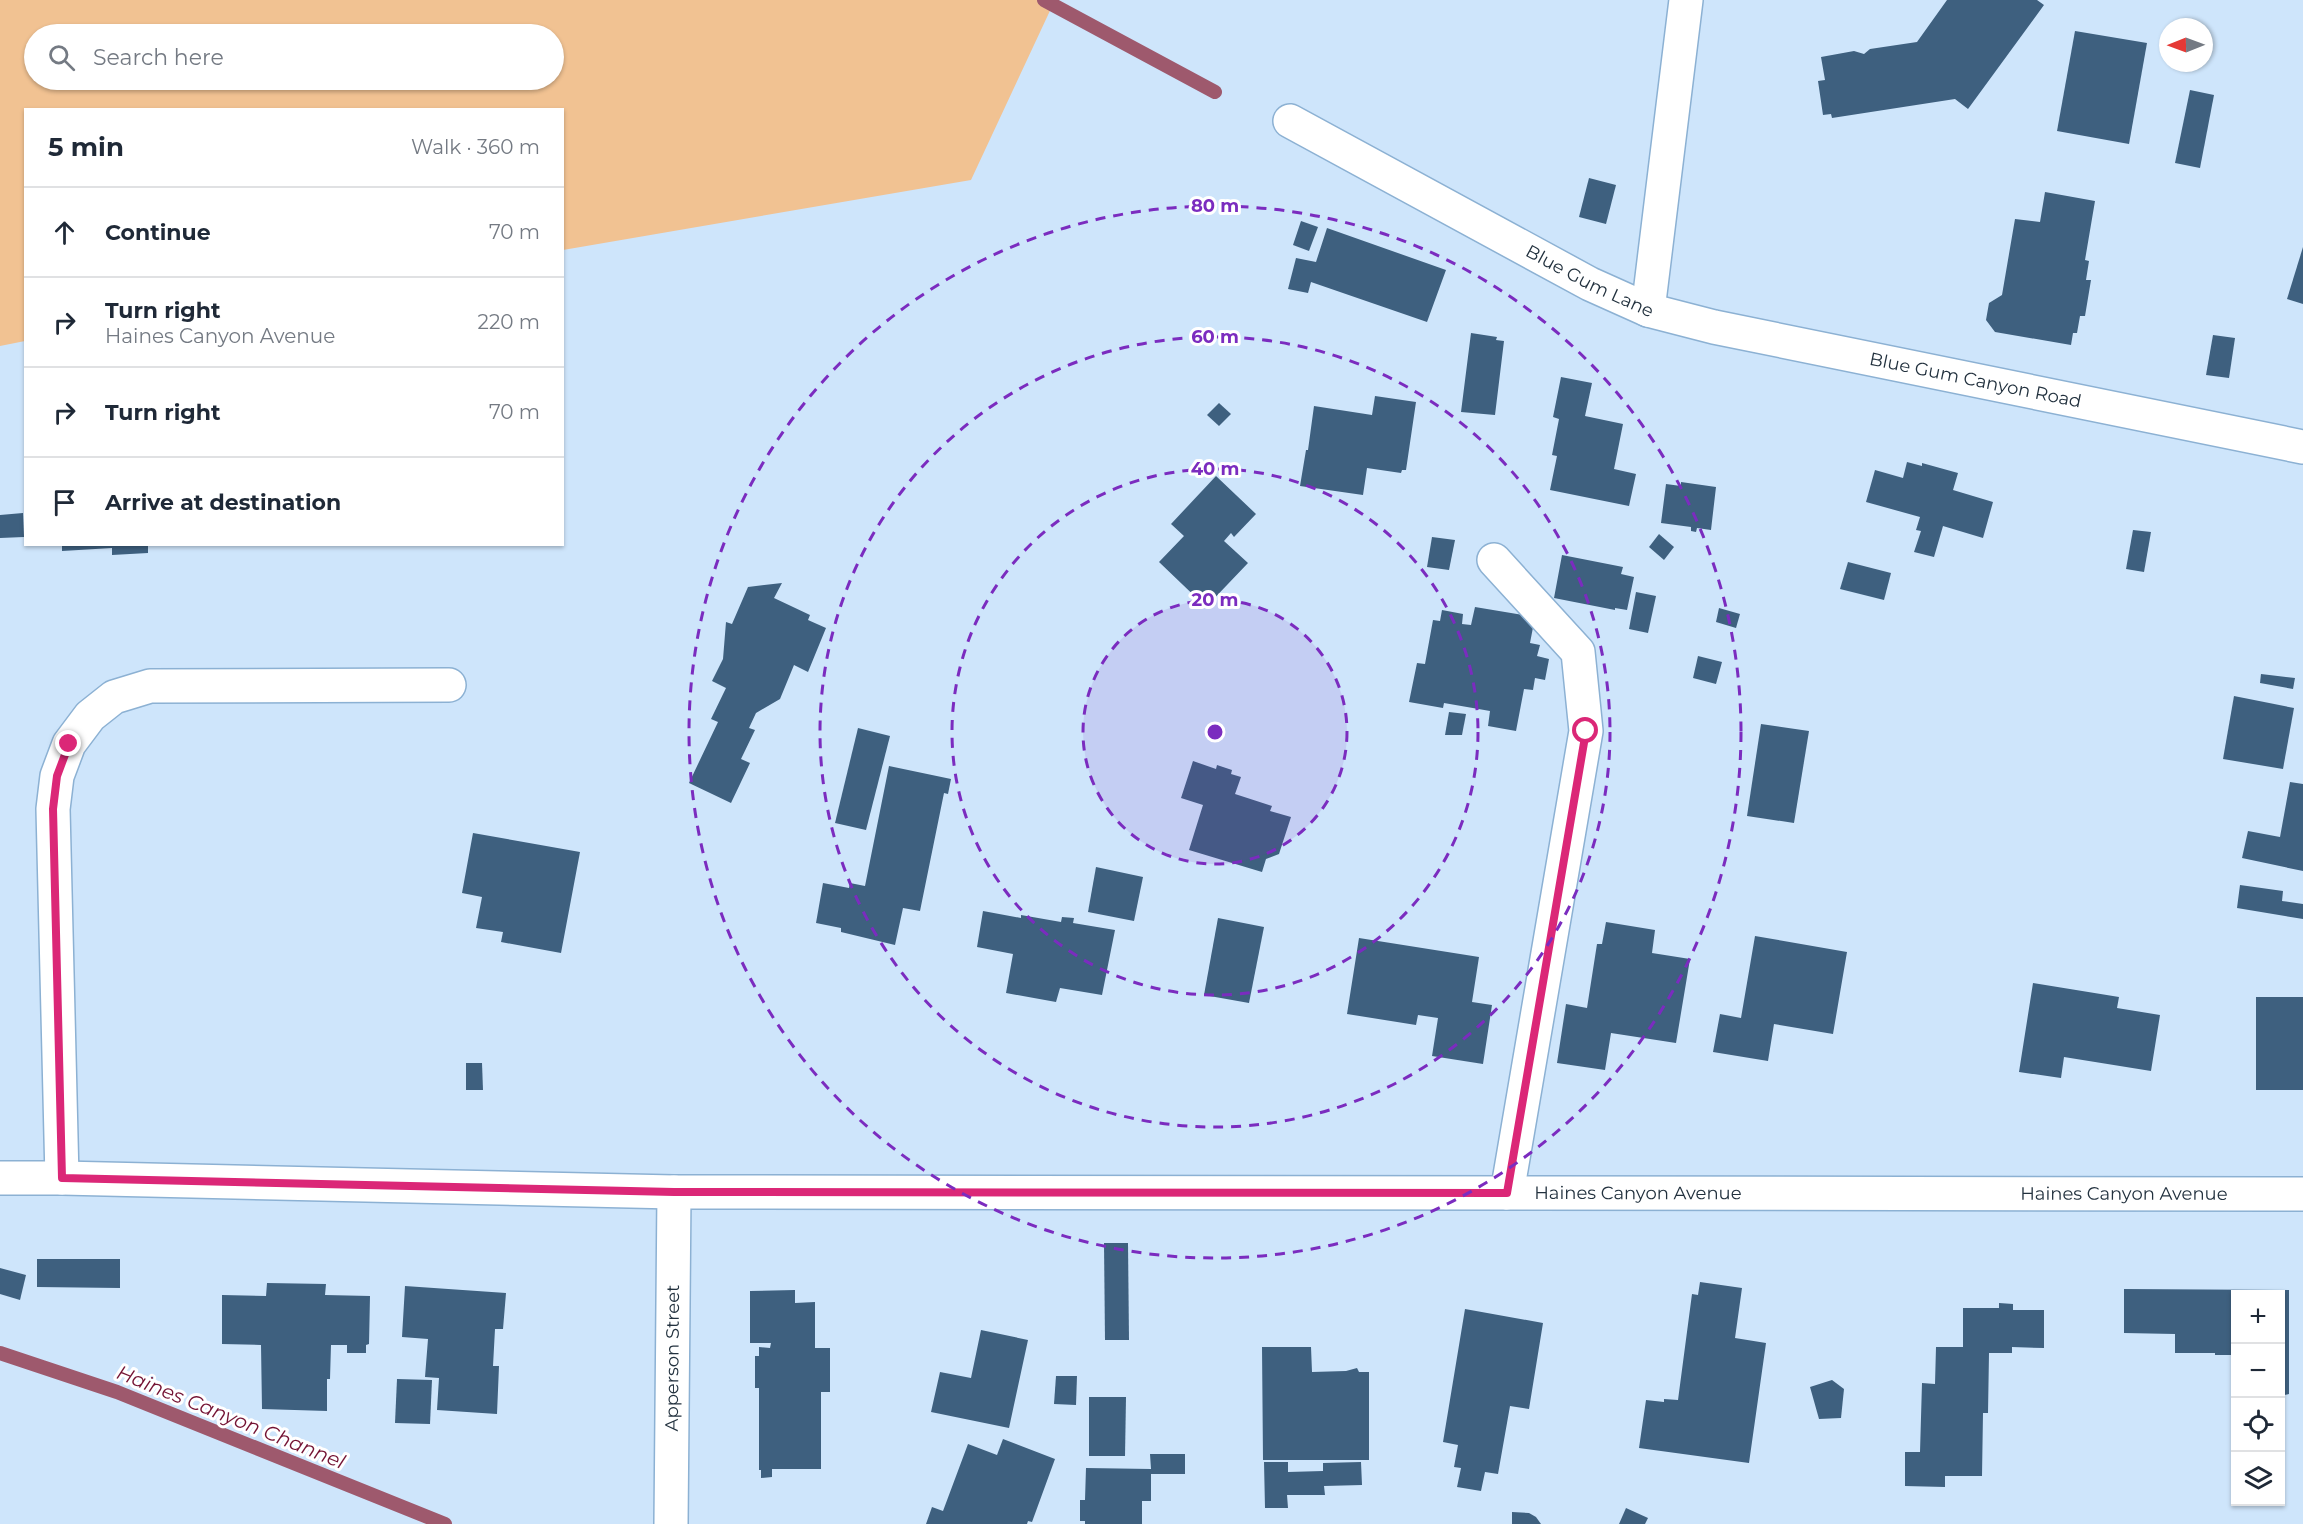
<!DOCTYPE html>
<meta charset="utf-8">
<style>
:root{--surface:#fff;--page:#f2f2f3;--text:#1f2937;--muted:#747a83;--line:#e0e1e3}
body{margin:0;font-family:Montserrat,sans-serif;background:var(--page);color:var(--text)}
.controls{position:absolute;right:18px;bottom:18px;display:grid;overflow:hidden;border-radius:0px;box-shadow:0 2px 4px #0004}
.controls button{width:54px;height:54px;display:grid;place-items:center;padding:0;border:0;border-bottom:2px solid var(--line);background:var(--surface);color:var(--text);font:30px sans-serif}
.compass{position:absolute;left:2159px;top:18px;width:54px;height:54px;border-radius:50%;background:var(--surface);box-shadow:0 2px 4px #0004;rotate:269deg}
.stop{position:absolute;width:18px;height:18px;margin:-14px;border:4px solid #db2777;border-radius:50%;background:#fff}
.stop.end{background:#db2777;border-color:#fff;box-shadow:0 2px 6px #0008}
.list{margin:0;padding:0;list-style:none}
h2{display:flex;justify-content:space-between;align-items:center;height:78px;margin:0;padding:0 24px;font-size:26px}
h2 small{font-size:20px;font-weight:400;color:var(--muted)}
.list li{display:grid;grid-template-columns:39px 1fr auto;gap:18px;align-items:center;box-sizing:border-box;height:90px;padding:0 24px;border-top:2px solid var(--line)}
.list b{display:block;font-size:22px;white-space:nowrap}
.list p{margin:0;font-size:20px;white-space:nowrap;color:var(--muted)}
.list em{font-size:20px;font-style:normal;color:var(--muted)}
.icon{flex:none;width:33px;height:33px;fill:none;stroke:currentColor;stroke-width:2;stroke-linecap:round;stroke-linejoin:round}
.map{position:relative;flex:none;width:2303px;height:1524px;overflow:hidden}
.search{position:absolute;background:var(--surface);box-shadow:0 2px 4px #0004;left:24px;top:24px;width:540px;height:66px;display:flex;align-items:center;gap:15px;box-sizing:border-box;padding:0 21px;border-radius:33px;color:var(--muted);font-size:22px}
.panel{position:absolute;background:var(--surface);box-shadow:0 2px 4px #0004;left:24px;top:108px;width:540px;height:438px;border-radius:0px}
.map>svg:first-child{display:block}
</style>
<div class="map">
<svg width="2303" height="1524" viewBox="0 0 2303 1524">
<rect width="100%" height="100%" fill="#cee5fb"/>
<path fill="#f1c292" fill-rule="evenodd" d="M 0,0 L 1055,0 L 971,180 L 563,250 L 562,110 L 26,110 L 25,341 L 0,346 ZM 34,34 L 554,34 L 554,80 L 34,80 Z"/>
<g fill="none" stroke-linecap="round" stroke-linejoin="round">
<g stroke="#9e596d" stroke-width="14">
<polyline points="1044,0 1215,92"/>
<polyline points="0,1353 117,1392 445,1524"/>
</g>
</g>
<g fill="#3e607f">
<polygon points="1947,0 2037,0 2044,5 1968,109 1955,99 1832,118 1831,114 1823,115 1818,81 1825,80 1821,57 1854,51 1864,54 1870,49 1917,42"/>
<polygon points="2075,31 2147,43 2129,144 2057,131"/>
<polygon points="2190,90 2214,95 2200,168 2175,163"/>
<polygon points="1589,178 1616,185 1606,224 1579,217"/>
<polygon points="2045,192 2095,201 2085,260 2089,261 2086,280 2091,280 2085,316 2080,316 2077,333 2073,333 2071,345 1995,332 1986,320 1989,303 2002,295 2015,219 2040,222"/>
<polygon points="1301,221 1318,227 1309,251 1293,245"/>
<polygon points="1327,228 1446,270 1427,322 1311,282 1308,293 1288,289 1296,258 1316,262"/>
<polygon points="2303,247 2303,304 2287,299"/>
<polygon points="1471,333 1497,337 1496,340 1504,341 1495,415 1461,412"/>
<polygon points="2213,335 2235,338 2229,378 2206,375"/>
<polygon points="1561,377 1592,383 1585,416 1623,424 1614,469 1636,474 1629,506 1550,490 1557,456 1552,455 1559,419 1553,417"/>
<polygon points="1375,396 1416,402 1406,470 1402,470 1401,473 1367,468 1363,495 1300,486 1306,450 1308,450 1314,406 1372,415"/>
<polygon points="1219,403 1231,414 1219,426 1207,415"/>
<polygon points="1907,462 1922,466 1922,463 1958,473 1953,490 1993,502 1983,538 1943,526 1934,557 1914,552 1921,531 1916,530 1920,517 1866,502 1875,470 1903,478"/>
<polygon points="1216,476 1256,514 1234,537 1231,533 1224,541 1248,563 1206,607 1159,562 1184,536 1171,524"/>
<polygon points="1681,482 1716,487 1711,530 1697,528 1696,532 1691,531 1691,527 1661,523 1666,484 1681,486"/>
<polygon points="23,513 24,537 0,538 0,515"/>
<polygon points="2133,530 2151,532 2144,572 2126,569"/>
<polygon points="1659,534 1674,547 1664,560 1649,547"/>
<polygon points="1432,537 1455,540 1449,570 1427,567"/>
<polygon points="62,544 148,544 148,553 112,555 112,548 62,551"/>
<polygon points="1562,555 1623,567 1621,574 1634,577 1627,610 1615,608 1615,610 1554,598"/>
<polygon points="1848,562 1891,573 1884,600 1840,589"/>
<polygon points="782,583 774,598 810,615 808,620 826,628 808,672 794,665 780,699 756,713 749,728 755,730 741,759 750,763 731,803 689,783 718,722 711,719 726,688 712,681 723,659 726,622 732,624 748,587"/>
<polygon points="1636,592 1656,596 1648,633 1629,629"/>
<polygon points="1475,607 1535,617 1530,643 1540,645 1537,656 1549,659 1545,680 1535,678 1533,690 1524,689 1516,731 1488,726 1490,711 1444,703 1443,708 1409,702 1417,663 1425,664 1433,620 1440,621 1442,610 1463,614 1462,624 1471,625"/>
<polygon points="1719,608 1740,614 1736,628 1716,622"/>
<polygon points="1698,656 1722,662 1716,684 1693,678"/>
<polygon points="2261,674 2295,678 2293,689 2260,683"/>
<polygon points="2234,696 2294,708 2283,769 2223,759"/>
<polygon points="1449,712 1466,714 1462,735 1445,735"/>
<polygon points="1761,724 1809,731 1794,823 1747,816"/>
<polygon points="858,728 890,736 866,830 835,823"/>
<polygon points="1193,761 1216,769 1217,765 1232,770 1231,774 1241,777 1235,794 1272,806 1270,811 1291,817 1279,854 1266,859 1262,872 1189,850 1203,805 1181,798"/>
<polygon points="889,766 951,779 948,794 944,793 920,911 903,908 895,945 841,932 841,928 816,923 823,883 849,888 850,883 865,886"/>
<polygon points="2290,782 2303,784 2303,871 2242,858 2248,831 2280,837"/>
<polygon points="473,833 580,852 561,953 501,942 503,932 476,928 482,897 462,893"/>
<polygon points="1096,867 1143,877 1134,921 1088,912"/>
<polygon points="2240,885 2283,891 2282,901 2303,904 2303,919 2237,908"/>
<polygon points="983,911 1021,918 1021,915 1061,922 1062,917 1074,918 1073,923 1115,930 1102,995 1060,988 1056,1002 1006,993 1013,954 977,947"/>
<polygon points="1218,918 1264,927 1249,1003 1204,995"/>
<polygon points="1606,922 1655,930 1652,953 1690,959 1676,1043 1611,1033 1605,1070 1557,1063 1566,1004 1587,1008 1597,944 1602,944"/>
<polygon points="1755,936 1847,952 1833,1034 1774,1024 1768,1061 1713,1052 1720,1014 1741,1018"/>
<polygon points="1359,938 1479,957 1472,1002 1492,1005 1483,1064 1432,1056 1438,1018 1418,1015 1416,1025 1347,1014"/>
<polygon points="2033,983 2119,997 2117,1008 2160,1015 2151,1071 2064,1057 2061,1078 2019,1072"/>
<rect x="2256" y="997" width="47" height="93"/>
<polygon points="466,1063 482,1063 483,1090 466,1090"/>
<polygon points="1104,1243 1128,1243 1129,1340 1105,1340"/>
<polygon points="37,1259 120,1259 120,1288 37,1287"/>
<polygon points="0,1268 26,1275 20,1300 0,1294"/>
<polygon points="1700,1282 1742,1288 1735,1338 1766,1343 1749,1463 1639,1448 1646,1400 1664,1402 1664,1399 1678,1400 1692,1294 1698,1295"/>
<polygon points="267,1283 326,1284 325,1295 370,1296 369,1344 366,1345 366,1353 347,1353 347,1345 331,1345 330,1379 327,1379 327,1411 262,1409 261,1345 222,1344 222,1295 266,1296"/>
<polygon points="405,1286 506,1293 503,1329 495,1329 493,1366 499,1366 497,1414 437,1410 439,1378 425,1377 428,1339 402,1337"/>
<polygon points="2124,1289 2289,1290 2289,1394 2280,1396 2280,1294 2236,1294 2236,1355 2215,1355 2215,1353 2175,1353 2175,1334 2124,1333"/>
<polygon points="795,1290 795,1303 815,1302 815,1348 830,1348 830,1392 821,1392 821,1469 772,1469 772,1477 761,1478 761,1470 759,1470 759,1388 755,1388 755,1356 759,1356 759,1347 770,1348 771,1343 750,1343 750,1291"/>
<polygon points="1999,1303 2013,1304 2013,1310 2044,1310 2044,1348 2012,1347 2012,1353 1989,1353 1988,1413 1983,1413 1982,1476 1945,1476 1945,1487 1905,1486 1905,1452 1920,1452 1922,1383 1935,1384 1936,1347 1963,1347 1963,1308 1999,1308"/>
<polygon points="1465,1309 1543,1323 1529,1409 1510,1406 1498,1474 1485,1472 1481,1491 1457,1487 1461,1468 1454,1467 1458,1445 1443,1442"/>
<polygon points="981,1330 1028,1340 1009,1428 931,1412 940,1372 971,1378"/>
<polygon points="1262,1347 1311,1347 1312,1372 1346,1371 1357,1368 1359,1372 1369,1372 1369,1460 1263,1460"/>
<polygon points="1056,1376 1077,1376 1076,1405 1054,1404"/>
<polygon points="397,1379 432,1380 430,1424 395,1423"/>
<polygon points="1832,1380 1844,1389 1841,1418 1819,1419 1810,1387"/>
<polygon points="1089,1397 1126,1397 1125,1456 1089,1456"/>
<polygon points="1003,1439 1055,1459 1032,1522 1028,1521 1027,1524 926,1524 932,1507 943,1511 968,1444 997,1455"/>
<polygon points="1150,1454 1185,1454 1185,1474 1151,1474 1151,1501 1142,1501 1142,1524 1085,1524 1085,1521 1080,1521 1080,1500 1085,1500 1086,1468 1151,1469"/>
<polygon points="1264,1462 1288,1462 1288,1472 1323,1471 1323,1463 1361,1462 1362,1485 1324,1486 1325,1495 1287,1495 1288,1508 1265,1508"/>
<polygon points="1626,1508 1648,1518 1645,1524 1619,1524"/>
<polygon points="1512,1512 1529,1513 1536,1517 1541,1524 1512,1524"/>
</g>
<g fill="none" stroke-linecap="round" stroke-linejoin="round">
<defs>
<g id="minor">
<path id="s1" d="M 1290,121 L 1590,284 L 1648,310 L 1714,327 L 2303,447"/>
<polyline points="1648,310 1686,0"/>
<polyline points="1494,560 1578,652 1586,731 1507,1193"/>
<path id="s2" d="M 0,1178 L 62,1178 L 674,1192 L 2303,1194"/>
<polyline points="62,1178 53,809 57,776 69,744 90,716 114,697 150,686 449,685"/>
<path id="s3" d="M 671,1524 L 674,1192"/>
</g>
</defs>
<use href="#minor" stroke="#8cb1d3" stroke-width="36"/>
<use href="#minor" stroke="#fff" stroke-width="33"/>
</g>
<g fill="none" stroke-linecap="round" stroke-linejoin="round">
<polyline stroke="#db2777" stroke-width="8" points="69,744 57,776 53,809 62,1178 674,1192 1507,1193 1586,731"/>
</g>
<circle cx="1215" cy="732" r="132" fill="#7b2cbf" fill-opacity=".12"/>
<g fill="none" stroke="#7b2cbf" stroke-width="3" stroke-dasharray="10 8">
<circle cx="1215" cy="732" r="132"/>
<circle cx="1215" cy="732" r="263"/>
<circle cx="1215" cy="732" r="395"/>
<circle cx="1215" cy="732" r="526"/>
</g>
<g text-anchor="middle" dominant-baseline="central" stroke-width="6" stroke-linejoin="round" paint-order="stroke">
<g font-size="18" fill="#22313e" stroke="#fff">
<text stroke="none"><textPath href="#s1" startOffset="340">Blue Gum Lane</textPath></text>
<text stroke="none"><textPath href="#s1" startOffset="740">Blue Gum Canyon Road</textPath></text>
<text stroke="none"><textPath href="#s2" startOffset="1638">Haines Canyon Avenue</textPath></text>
<text stroke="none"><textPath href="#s2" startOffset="2124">Haines Canyon Avenue</textPath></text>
<text stroke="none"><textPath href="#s3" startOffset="166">Apperson Street</textPath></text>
</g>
<g font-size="20" font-style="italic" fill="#731233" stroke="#fff">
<text transform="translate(231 1417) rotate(22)">Haines Canyon Channel</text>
</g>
</g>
<circle cx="1215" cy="732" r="9" fill="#7b2cbf" stroke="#fff" stroke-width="3"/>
<g font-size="18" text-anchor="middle" font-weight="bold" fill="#7b2cbf" stroke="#fff" stroke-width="6" stroke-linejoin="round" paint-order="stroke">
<text x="1215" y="212">80 m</text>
<text x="1215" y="343">60 m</text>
<text x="1215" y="475">40 m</text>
<text x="1215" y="606">20 m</text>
</g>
</svg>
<div class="controls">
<button>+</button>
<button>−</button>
<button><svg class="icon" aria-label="locate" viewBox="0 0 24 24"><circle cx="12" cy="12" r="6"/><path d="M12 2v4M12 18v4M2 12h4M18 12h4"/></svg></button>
<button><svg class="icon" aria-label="layers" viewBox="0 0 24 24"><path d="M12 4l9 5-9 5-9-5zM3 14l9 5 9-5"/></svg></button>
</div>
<svg class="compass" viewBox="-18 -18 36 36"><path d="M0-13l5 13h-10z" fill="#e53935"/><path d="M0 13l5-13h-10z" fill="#747a83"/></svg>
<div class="stop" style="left:1586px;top:731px"></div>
<div class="stop end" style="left:69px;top:744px"></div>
<div class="search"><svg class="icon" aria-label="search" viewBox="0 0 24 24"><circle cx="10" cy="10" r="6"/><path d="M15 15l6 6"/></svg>Search here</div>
<section class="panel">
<h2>5 min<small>Walk · 360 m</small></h2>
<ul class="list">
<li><svg class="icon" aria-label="ahead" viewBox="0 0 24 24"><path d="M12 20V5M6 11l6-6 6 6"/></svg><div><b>Continue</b></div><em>70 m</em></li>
<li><svg class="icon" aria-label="right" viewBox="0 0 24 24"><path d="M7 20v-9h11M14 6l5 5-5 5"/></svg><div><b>Turn right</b><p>Haines Canyon Avenue</p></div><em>220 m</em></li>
<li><svg class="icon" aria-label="right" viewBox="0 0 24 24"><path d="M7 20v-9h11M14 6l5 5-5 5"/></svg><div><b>Turn right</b></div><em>70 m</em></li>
<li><svg class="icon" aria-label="arrive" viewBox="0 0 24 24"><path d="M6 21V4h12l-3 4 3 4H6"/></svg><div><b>Arrive at destination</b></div></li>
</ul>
</section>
</div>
